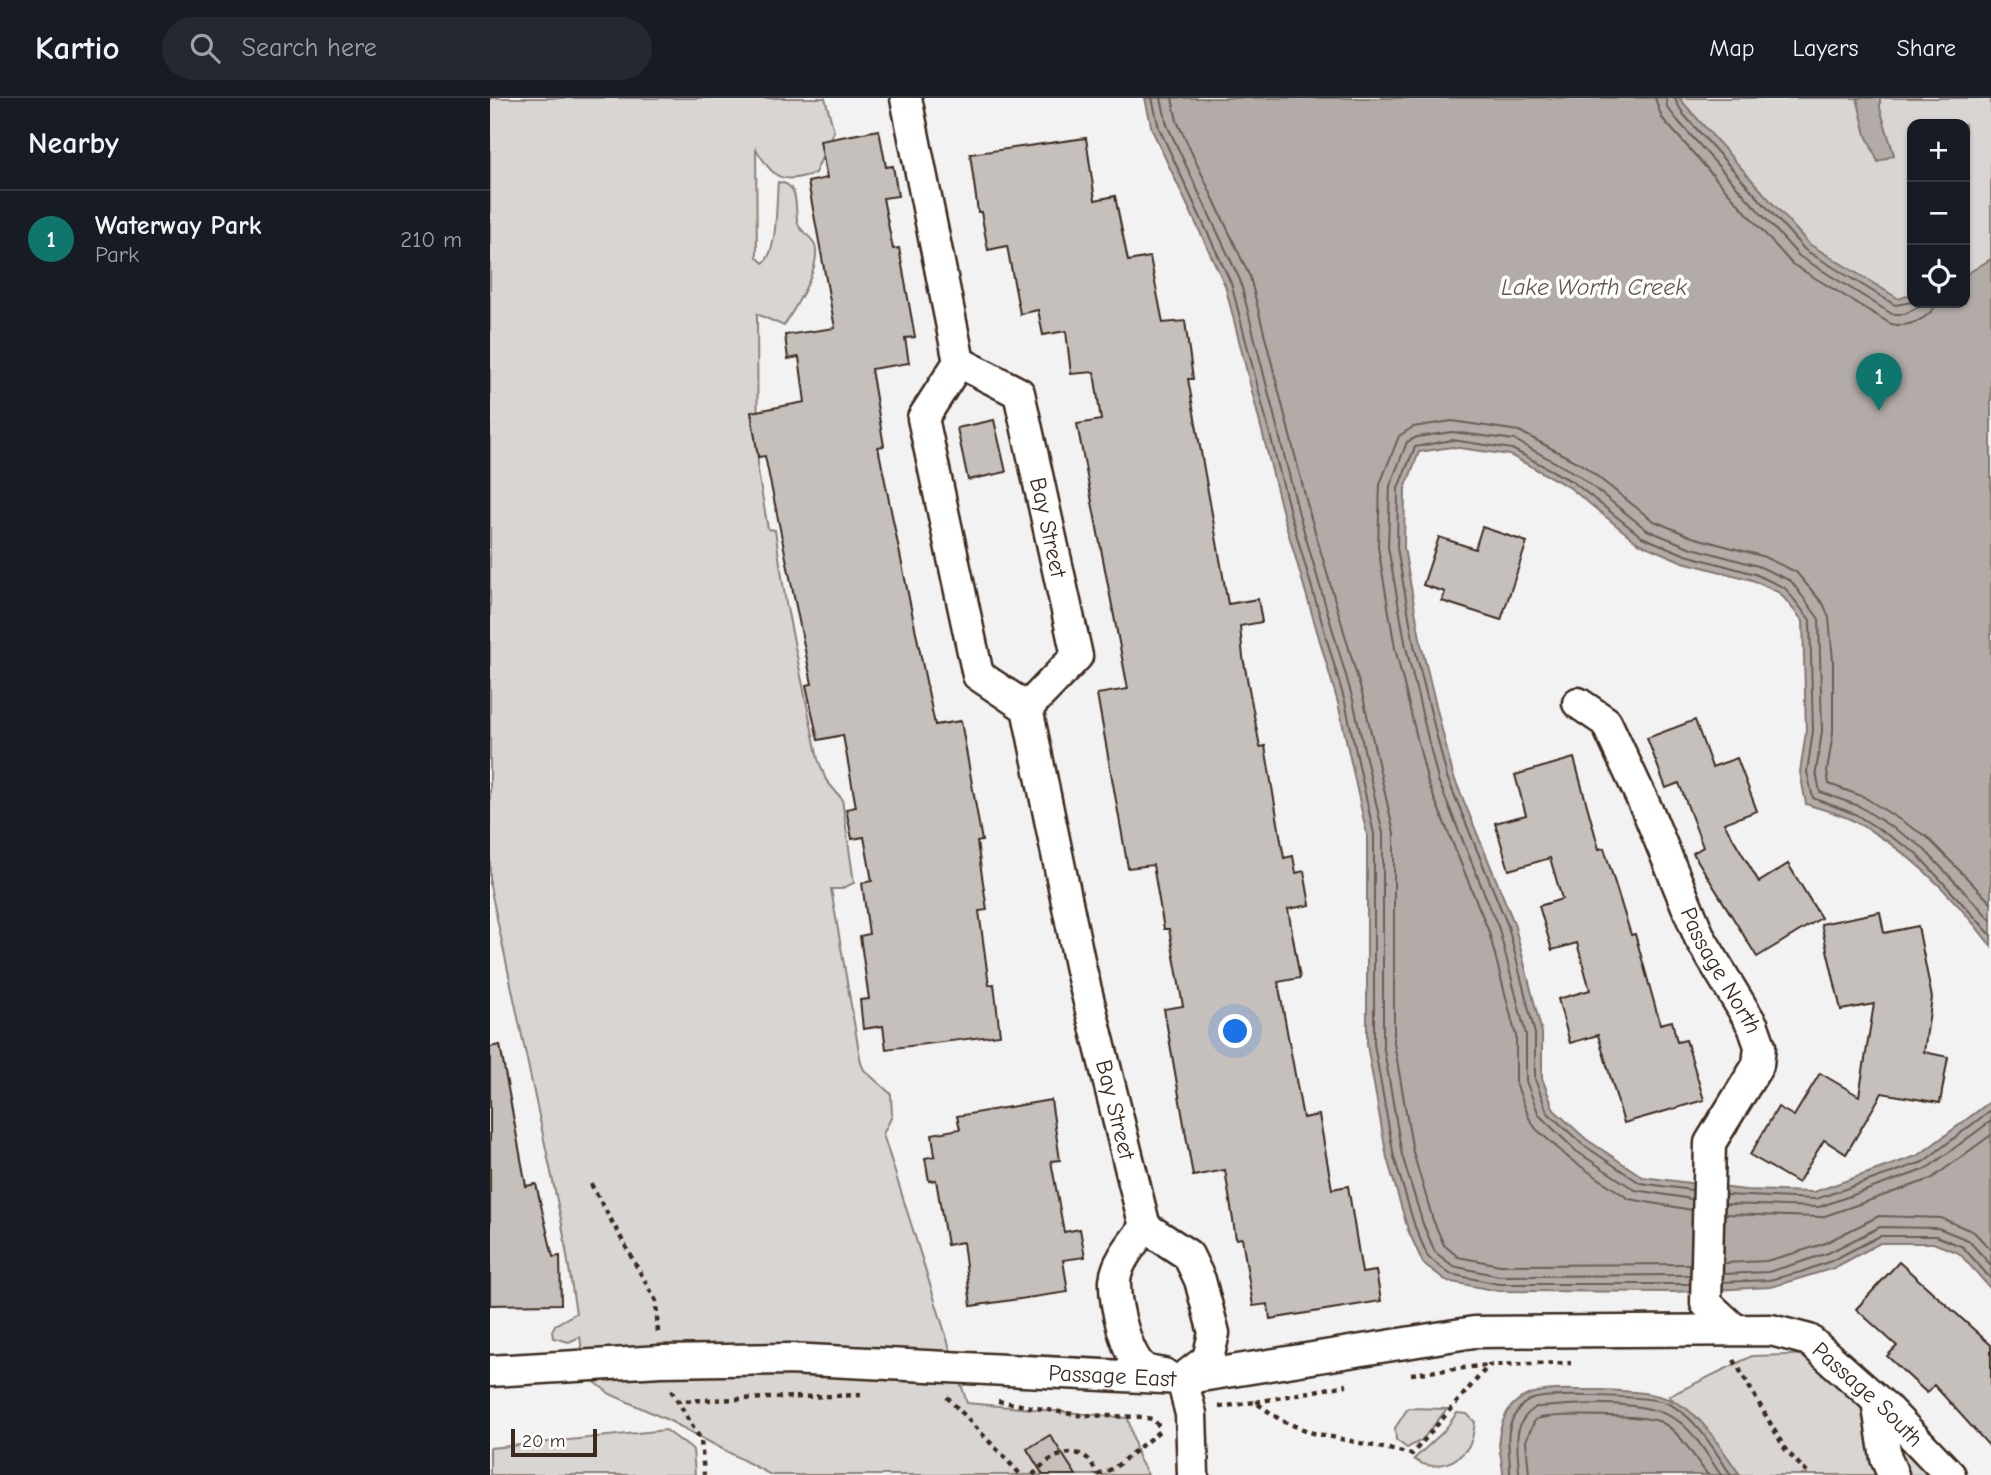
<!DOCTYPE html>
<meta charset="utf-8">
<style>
:root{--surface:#171b24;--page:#242831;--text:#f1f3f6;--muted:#9ea1a6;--line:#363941;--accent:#0f766e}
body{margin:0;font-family:"Comic Neue",sans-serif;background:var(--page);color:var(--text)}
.controls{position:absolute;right:21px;top:21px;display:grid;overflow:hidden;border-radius:14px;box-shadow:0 2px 5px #0004}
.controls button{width:63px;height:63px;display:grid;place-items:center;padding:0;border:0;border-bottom:2px solid var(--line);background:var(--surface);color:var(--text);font:35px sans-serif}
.scale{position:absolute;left:21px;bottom:18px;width:86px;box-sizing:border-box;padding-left:7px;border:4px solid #3b2a1e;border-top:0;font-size:19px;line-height:24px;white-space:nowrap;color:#3b2a1e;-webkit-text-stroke:5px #fff;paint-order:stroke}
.you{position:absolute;left:746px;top:934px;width:24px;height:24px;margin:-18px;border:5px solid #fff;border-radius:50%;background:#1a73e8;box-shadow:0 0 0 10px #1a73e833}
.badge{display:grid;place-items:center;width:46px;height:46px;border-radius:50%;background:var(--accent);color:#fff;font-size:23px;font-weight:700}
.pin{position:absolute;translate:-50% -58px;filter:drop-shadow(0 2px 4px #0008)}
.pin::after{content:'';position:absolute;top:37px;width:24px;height:21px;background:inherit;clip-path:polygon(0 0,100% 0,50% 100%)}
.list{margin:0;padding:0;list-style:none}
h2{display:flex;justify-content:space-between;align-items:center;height:91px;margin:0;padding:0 28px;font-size:30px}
h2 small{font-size:23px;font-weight:400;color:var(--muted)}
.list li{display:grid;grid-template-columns:46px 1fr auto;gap:21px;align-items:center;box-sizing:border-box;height:98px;padding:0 28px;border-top:2px solid var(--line)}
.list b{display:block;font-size:26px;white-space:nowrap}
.list p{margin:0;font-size:23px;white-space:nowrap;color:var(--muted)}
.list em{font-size:23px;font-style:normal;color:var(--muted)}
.icon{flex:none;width:38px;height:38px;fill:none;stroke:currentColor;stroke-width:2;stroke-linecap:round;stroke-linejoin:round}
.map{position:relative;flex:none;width:1501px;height:1377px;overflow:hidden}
header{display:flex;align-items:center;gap:42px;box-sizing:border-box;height:98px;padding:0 35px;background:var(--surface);border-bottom:2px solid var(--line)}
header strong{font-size:33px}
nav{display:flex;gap:38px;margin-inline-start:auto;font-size:24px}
.search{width:490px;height:63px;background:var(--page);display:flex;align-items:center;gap:18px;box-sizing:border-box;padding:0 24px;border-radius:38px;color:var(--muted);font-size:26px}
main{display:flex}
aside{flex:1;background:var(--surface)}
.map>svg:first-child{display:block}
</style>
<header>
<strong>Kartio</strong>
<div class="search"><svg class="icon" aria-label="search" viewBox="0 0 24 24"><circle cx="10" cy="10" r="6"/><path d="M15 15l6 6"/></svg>Search here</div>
<nav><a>Map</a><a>Layers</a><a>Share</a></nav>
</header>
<main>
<aside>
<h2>Nearby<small></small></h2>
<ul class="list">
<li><span class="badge">1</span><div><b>Waterway Park</b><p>Park</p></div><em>210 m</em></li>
</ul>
</aside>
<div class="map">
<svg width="1501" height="1377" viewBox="0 0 1501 1377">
<rect width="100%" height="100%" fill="#f3f2f2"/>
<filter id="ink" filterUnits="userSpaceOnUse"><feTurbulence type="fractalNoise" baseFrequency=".0143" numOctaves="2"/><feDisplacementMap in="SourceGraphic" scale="14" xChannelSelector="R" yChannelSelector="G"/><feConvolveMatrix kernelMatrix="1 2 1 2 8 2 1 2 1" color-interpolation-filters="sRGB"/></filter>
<g filter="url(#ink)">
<g fill="#d8d5d2" stroke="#8a8078" stroke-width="2" fill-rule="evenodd">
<path d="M 0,0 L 335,0 L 344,33 L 325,75 C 289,88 283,78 266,51 L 267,159 L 273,165 C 288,155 286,102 288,84 C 309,86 305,105 307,122 C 308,133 321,137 325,147 C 332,169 305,209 294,228 L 267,216 L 268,374 L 278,431 L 285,432 L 296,505 L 328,661 L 336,682 L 352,701 L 364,785 L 351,791 L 341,791 L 371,965 L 374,972 L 401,996 L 402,1018 L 393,1036 L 477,1305 L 638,1320 L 648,1359 L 658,1377 L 281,1377 L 180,1323 L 120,1296 L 96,1277 L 90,1239 L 79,1244 L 63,1240 L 62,1233 L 65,1227 L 86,1215 L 72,1126 L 0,788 Z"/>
<path d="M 688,0 L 1501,0 L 1501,456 ZM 1422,26 L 1475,26 L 1475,205 L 1422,205 Z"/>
<polygon points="1329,1256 1444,1377 1250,1377 1227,1346 1179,1298 1262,1258"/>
<polygon points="918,1310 957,1311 932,1342 917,1350 906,1342 905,1330"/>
<path d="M 967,1315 L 977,1316 L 985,1324 C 984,1331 983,1340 980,1346 C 970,1365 941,1375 924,1361 L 953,1334 Z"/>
<polygon points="176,1332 203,1352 205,1377 0,1377 0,1350"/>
</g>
<g fill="#b2aba7" stroke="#827770" stroke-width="2">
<path d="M 655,0 L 1189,0 L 1319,146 L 1409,201 L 1422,196 L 1422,205 L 1475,205 L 1475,177 L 1501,161 L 1501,848 C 1464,798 1418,751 1362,722 C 1348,715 1331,711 1316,706 L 1310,674 L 1316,634 L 1313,523 L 1290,495 L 1262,482 L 1193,464 L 1148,445 L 1079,389 L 1020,357 L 962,349 L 929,354 L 915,391 L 914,450 L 931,546 L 963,677 L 1024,825 L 1052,935 L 1052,980 L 1064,1012 L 1096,1041 L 1153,1079 L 1255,1092 L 1324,1094 L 1429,1057 L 1501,1003 L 1501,1191 L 1469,1155 L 1443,1145 L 1390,1145 L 1344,1170 L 1281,1189 L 1183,1194 L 1008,1193 L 957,1183 L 933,1165 L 918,1132 L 897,1060 L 877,947 L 877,737 L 848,605 L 794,420 L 735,187 L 662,32 Z"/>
<polygon points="1367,0 1390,0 1390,10 1404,57 1388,64 1376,37"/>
<path d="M 1109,1292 C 1196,1294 1202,1307 1250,1377 L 1013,1377 C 1013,1365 1008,1351 1009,1339 C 1017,1282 1066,1293 1109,1292 Z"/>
</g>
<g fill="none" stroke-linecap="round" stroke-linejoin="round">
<g stroke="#6b5e55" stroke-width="2">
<polyline points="662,0 669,30 741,185 801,418 855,604 884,736 884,946 904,1059 925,1129 938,1159 960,1176 1008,1186 1200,1186"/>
<polyline points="671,0 677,27 750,182 809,416 863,602 893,736 893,946 912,1057 933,1126 945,1154 963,1168 1009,1178 1200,1177"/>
<polyline points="682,0 687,23 760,179 819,413 873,599 904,735 904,945 923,1054 943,1122 954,1147 968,1159 1010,1167 1200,1166"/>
<path d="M 1165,0 L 1172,20 L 1302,166 L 1401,226 C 1419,230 1439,221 1447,205"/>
<polyline points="1176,0 1177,9 1188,23 1309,158 1402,216 1415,216 1435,205"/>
<polyline points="1184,0 1194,17 1315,152 1405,207 1422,204"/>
<polyline points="1202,1092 1150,1085 1092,1046 1057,1014 1045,981 1045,936 1018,828 957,679 924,547 907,450 908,390 925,349 962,342 1022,351 1083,384 1152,439 1196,457 1265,476 1295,490 1320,522 1323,633 1317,674 1323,700 1365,716 1426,755 1501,837"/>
<polyline points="1235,1097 1326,1101 1433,1064 1501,1012"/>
<polyline points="1202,1101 1145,1092 1086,1053 1049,1017 1036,983 1036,937 1009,831 948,682 916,549 898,449 900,388 917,344 927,339 962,334 1025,342 1088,377 1157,432 1199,449 1268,468 1301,483 1329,521 1332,633 1326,674 1330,694 1369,708 1431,748 1501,822"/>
<polyline points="1235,1106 1329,1109 1436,1071 1501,1023"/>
<polyline points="1202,1112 1139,1101 1080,1061 1046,1031 1039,1020 1026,985 1026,938 999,834 938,685 905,550 888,449 890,386 909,338 923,329 962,323 1029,333 1094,368 1162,422 1202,439 1272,458 1306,474 1334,507 1339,520 1343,563 1343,635 1337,673 1339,686 1374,699 1437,739 1501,805"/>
<polyline points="1235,1116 1332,1119 1441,1081 1501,1037"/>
<polyline points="1234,1165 1276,1163 1305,1155 1333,1146 1389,1118 1451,1120 1484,1134 1501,1152"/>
<polyline points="1233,1176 1278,1174 1308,1165 1338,1155 1390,1129 1448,1130 1478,1142 1501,1167"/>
<polyline points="1233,1184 1279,1182 1311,1174 1341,1163 1390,1138 1446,1138 1473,1149 1501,1181"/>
<path d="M 1020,1377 C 1021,1352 1011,1332 1030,1310 C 1032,1307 1038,1302 1043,1301 C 1060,1295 1161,1298 1177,1305 C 1206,1318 1224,1352 1241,1377"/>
<path d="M 1029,1377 C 1029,1351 1019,1326 1046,1309 C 1088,1307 1156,1298 1191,1325 C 1206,1337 1220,1361 1231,1377"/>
<path d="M 1039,1377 L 1036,1342 L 1045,1322 C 1058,1315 1157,1317 1171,1324 C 1192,1335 1203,1359 1218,1377"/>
</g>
</g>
<g fill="#c6c0bd" stroke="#3b2a1e" stroke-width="2">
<polygon points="389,32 396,69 403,68 408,98 393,100 403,151 409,150 425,239 415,240 419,265 381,271 394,348 388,349 445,627 471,623 492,743 487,744 497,812 489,813 499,887 504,886 510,937 396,951 393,928 373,931 370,902 379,901 370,838 379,836 372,785 382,783 374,739 362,741 356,711 366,709 353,637 328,642 316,587 322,586 275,358 268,359 261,314 315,304 309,259 298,261 295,237 345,230 318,84 337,80 330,43"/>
<polygon points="596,40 605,102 625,98 638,163 660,159 673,225 695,223 703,281 698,281 738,506 768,501 772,524 750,528 753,559 770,649 775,648 794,760 803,758 806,775 814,773 820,807 798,811 810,880 788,884 813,1020 829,1017 842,1091 858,1088 872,1175 886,1173 891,1203 780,1221 778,1206 763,1208 752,1140 746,1141 735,1072 703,1078 674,911 693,908 679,831 674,831 663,767 638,770 607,596 638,591 587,326 611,322 604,274 581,276 576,233 553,237 548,212 530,216 517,148 498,152 491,114 488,114 480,56"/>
<polygon points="504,322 516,374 478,382 467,330"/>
<polygon points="992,429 1037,444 1011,522 952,503 955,494 933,487 949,439 985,451"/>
<polygon points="1205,622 1222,669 1247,660 1267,713 1234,725 1269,784 1298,766 1331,820 1267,859 1203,755 1213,749 1189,685 1176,690 1157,640"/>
<polygon points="1084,660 1109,751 1114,750 1141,837 1145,836 1170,926 1182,923 1187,944 1196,942 1214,1002 1134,1025 1108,937 1080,945 1068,901 1100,892 1087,845 1062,852 1049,808 1072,801 1060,760 1019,772 1005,725 1036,717 1025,677"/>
<polygon points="1390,814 1394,835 1428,828 1442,900 1434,954 1458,959 1450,1005 1392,995 1356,1056 1334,1042 1308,1085 1260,1057 1288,1009 1304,1018 1330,975 1369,998 1384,906 1351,912 1331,826"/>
<polygon points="10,947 36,1088 46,1086 63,1159 70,1158 71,1206 0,1207 0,949"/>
<polygon points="561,1002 570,1062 561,1063 574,1134 590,1131 595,1159 573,1162 578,1194 481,1208 473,1144 457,1147 446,1082 439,1083 435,1060 445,1058 442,1036 470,1031 467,1018"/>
<polygon points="1409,1164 1501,1247 1501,1350 1444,1287 1437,1295 1397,1258 1407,1248 1366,1211"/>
<polygon points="560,1337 586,1377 553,1377 537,1351"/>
</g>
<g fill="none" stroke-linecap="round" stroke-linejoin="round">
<defs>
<g id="minor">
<path id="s1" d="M 416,0 L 469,264 L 433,320 L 488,577 L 537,610 L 591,872 L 655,1129 L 698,1157 L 710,1182 L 724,1235 L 718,1261 L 692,1281 L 701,1316 L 703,1377"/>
<path id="s2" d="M 469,264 L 529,295 L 587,558 L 537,610"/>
<path id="s3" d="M 1088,605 L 1116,624 L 1159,716 L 1210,840 L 1263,928 L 1270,948 L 1268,967 L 1220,1045 L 1216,1205 L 1243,1230"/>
<path d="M 655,1129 C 644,1144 627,1163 625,1182 C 624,1203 636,1258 653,1270 C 658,1274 668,1275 674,1276"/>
<path id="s4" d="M 0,1273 L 171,1263 L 299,1261 L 692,1281 L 984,1234 L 1281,1232 L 1319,1242 L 1397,1311 L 1460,1377"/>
<polyline points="1387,1303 1396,1360 1403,1377"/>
</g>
</defs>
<use href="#minor" stroke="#3b2a1e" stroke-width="35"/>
<g stroke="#3b2a1e" stroke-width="4.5" stroke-dasharray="5 5" stroke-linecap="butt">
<polyline points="101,1086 166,1203 168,1236"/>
<polyline points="1244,1262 1295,1351 1319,1377"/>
<polyline points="921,1276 999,1267"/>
<polyline points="181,1292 211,1342 214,1377"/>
<polyline points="457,1299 531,1377"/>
<polyline points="186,1303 372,1297"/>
<polyline points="508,1303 587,1317 652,1319 662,1321 672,1331"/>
<polyline points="766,1304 857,1287"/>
<polyline points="729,1309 765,1304 792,1323 823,1335 922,1356 999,1267 1081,1265"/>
<path d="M 543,1377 C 560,1355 598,1341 606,1377"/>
<polyline points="608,1377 624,1370 672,1331"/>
</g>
<use href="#minor" stroke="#fff" stroke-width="30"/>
</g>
</g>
<g text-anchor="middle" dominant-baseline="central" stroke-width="7" stroke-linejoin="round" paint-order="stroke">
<g font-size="23" fill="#3b2a1e" stroke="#fff">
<text stroke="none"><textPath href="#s2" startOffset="205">Bay Street</textPath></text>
<text stroke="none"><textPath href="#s3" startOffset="308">Passage North</textPath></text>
<text stroke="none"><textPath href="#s1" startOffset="1069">Bay Street</textPath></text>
<text stroke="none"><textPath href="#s4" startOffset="623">Passage East</textPath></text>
<text stroke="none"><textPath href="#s4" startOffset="1405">Passage South</textPath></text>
</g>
<g font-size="24" font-style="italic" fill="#65574e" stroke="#fff">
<text x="1104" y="189">Lake Worth Creek</text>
</g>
</g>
</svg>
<div class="controls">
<button>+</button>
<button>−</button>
<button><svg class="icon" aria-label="locate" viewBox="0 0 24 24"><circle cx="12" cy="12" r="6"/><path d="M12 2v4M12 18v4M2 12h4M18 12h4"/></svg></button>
</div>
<div class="scale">20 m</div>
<div class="you"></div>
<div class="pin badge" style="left:1389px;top:313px">1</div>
</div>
</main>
